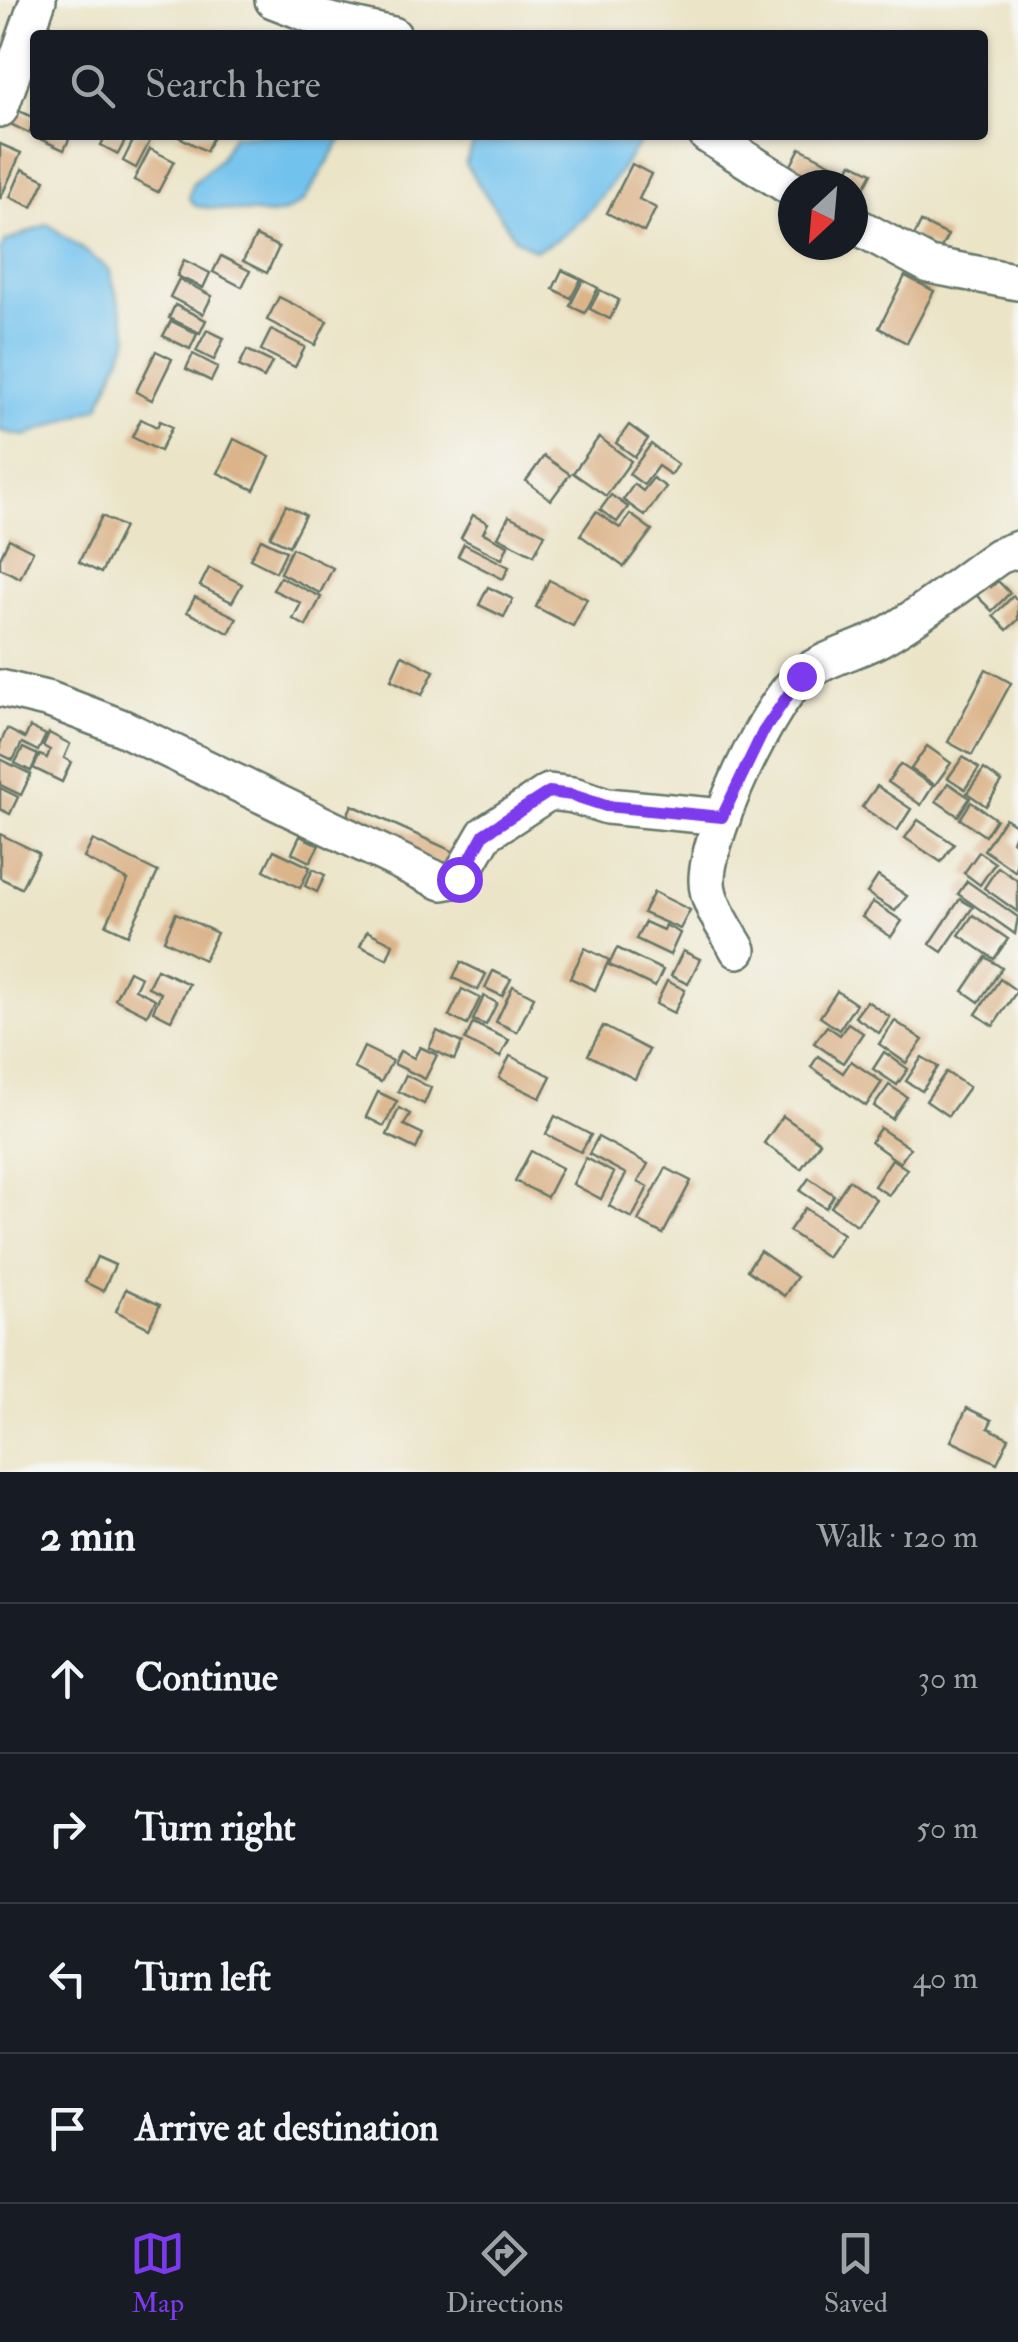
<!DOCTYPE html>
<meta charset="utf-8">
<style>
:root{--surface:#171b24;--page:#20242c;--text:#f1f3f6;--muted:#9ea1a6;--line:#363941;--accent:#7c3aed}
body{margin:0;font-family:"IM FELL Double Pica",serif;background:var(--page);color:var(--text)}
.compass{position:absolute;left:778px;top:170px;width:90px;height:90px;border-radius:50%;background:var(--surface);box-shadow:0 2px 8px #0004;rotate:206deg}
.stop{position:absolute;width:30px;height:30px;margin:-22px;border:8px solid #7c3aed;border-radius:50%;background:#fff}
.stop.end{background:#7c3aed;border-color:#fff;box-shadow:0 2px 10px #0008}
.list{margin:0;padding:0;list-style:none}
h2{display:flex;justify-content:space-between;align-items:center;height:130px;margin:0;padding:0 40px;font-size:42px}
h2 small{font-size:32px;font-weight:400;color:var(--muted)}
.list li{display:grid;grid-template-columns:65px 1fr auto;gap:30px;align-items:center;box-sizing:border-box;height:150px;padding:0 40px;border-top:2px solid var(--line)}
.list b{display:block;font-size:38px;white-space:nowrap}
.list em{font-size:32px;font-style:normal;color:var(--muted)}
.icon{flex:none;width:55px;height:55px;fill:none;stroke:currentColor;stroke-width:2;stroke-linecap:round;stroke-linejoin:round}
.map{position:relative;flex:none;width:1018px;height:1472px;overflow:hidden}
.search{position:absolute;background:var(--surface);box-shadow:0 2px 8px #0004;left:30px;right:30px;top:30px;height:110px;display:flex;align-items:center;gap:25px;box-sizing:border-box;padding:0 35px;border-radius:10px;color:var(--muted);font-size:38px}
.sheet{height:730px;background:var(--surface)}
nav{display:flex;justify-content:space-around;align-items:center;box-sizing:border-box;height:140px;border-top:2px solid var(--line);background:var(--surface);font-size:28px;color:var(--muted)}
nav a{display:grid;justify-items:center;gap:5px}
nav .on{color:var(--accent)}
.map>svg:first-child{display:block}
</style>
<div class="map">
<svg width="1018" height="1472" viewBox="0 0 1018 1472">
<rect width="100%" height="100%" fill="#f6f6f2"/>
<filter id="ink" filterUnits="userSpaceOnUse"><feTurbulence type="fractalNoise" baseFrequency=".01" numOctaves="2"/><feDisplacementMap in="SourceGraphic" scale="20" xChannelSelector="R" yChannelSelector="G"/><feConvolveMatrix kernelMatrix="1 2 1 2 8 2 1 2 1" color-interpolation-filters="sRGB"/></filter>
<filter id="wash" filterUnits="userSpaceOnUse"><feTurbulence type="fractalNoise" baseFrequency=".0048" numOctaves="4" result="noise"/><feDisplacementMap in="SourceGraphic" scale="40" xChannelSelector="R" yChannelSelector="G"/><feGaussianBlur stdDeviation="2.25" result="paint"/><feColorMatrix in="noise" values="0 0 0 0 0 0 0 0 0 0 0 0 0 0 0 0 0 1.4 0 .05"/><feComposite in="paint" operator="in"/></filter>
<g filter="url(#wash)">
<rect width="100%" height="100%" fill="#ebe4c7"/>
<g fill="#72c2ee" stroke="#488091" stroke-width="2.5">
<polygon points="233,135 344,135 304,201 285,212 271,215 196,206 189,198 192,184 220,159"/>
<path d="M 477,135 L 640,135 L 639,144 C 611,182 581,236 534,250 L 515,238 L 465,164 Z"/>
<polygon points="48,224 109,269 129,337 99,407 25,436 0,431 0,251 5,242"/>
</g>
<g id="blocks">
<g fill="#dbb48a">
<polygon points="11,107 35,118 29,133 4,121"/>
<polygon points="39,135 71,135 64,150 38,138"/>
<polygon points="106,135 128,135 118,154 101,145"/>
<polygon points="136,135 153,135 136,168 123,161"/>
<polygon points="175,135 214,135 206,151"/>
<polygon points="0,144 21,153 0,199"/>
<polygon points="800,148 843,170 835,185 811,185 787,173"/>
<polygon points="150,149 174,161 158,192 134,180"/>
<polygon points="852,163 872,173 853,209 853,185 840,185"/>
<polygon points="632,164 651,174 639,199 656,208 644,232 607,213"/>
<polygon points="22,169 45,180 32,207 10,197"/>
<polygon points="921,222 948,235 939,251 913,238"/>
<polygon points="256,236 279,247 267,273 243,261"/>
<polygon points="221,256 250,271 242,287 213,272"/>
<polygon points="184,260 210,273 203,288 177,276"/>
<polygon points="562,270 581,279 571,298 553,289"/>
<polygon points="905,276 934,291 907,343 879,328"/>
<polygon points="179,279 212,296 203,314 170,297"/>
<polygon points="583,280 598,288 585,313 570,306"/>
<polygon points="600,290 619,300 610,319 590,309"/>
<polygon points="279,297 327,321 315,345 267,320"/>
<polygon points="175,305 206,320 200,333 169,318"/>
<polygon points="171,321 197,334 190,349 163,336"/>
<polygon points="207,330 224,338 214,360 196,351"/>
<polygon points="271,330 305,347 295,367 261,350"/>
<polygon points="247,350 272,362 264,378 239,366"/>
<polygon points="156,351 172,359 152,400 136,392"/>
<polygon points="193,354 218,367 211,381 186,369"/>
<polygon points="141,419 157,427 160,421 172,427 160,451 132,437"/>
<polygon points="629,425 648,439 635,457 616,443"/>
<polygon points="599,437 631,461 606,496 573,473"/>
<polygon points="234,439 270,457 254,490 218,473"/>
<polygon points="651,444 678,465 671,475 658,466 644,485 629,474"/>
<polygon points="544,456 570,474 551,500 526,481"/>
<polygon points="653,478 666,487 645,516 623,500 634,484 643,491"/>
<polygon points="611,495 628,507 617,522 600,510"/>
<polygon points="286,505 305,515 289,546 270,537"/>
<polygon points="596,512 620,528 630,514 652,530 624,567 580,535"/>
<polygon points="473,515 488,523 483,533 508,545 502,559 461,538"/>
<polygon points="102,516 124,527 101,573 79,562"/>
<polygon points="509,516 545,534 534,555 498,537"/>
<polygon points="9,539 33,551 20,578 0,568 0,558"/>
<polygon points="261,539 286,551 276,572 250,559"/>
<polygon points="464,544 509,567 503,579 458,556"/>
<polygon points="292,548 333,568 320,593 280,573"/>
<polygon points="209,568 242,584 232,602 200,586"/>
<polygon points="280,577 321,597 306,626 293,619 301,603 273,590"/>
<polygon points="981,577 991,587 998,581 1010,593 992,611 969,588"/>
<polygon points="549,580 587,599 573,626 536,607"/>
<polygon points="488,587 513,599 504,617 479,605"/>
<polygon points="1013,596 1018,601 1018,620 1007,630 993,616"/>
<polygon points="195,597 237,618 229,633 187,612"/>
<polygon points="402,655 434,671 422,695 391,680"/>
<polygon points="986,669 1011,683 972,755 948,742"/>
<polygon points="30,727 46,735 38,751 22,743 13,760 0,754 0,744 7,729 25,738"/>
<polygon points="49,733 70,744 64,758 71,762 62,782 33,768 40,755 47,758 50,750 43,746"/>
<polygon points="927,746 951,763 935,785 911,769"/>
<polygon points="23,748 38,755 31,771 15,763"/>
<polygon points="963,757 979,768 965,789 948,778"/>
<polygon points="0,759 31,774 21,795 0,785"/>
<polygon points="900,764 933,786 921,805 888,782"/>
<polygon points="984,769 1002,782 986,806 967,793"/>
<polygon points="948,783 970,798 958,816 936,801"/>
<polygon points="877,786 911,809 897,831 862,807"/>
<polygon points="0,788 18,797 10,814 0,809"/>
<polygon points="971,802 996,819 985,836 960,819"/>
<polygon points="352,805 459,854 451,872 344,823"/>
<polygon points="1005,818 1018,827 1012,841 1018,846 1016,872 984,850"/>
<polygon points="918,820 954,844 941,862 905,838"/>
<polygon points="0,834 39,853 21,888 0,878"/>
<polygon points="300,836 319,845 310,862 292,853"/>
<polygon points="93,840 158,872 128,935 106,925 128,880 84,858"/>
<polygon points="274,850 310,867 300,888 264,870"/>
<polygon points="979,852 995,863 980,885 964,873"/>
<polygon points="998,867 1018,881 1018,912 984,888"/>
<polygon points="313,869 325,875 317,892 305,886"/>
<polygon points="878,876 907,896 895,911 867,893"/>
<polygon points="967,881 1018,917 1015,934 958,894"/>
<polygon points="654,892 690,910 680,929 643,913"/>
<polygon points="960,899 973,907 942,952 930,944"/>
<polygon points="873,902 902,921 891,937 862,917"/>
<polygon points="176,913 217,933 204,960 164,940"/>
<polygon points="973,915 1008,939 994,959 959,935"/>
<polygon points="645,922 663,930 665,925 680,933 670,955 636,939"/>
<polygon points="367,931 393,944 387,959 360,946"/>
<polygon points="585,948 609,960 595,990 570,978"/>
<polygon points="617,948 663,970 655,987 609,965"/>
<polygon points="683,951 700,959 688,984 671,976"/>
<polygon points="986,957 1002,968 979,1002 963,991"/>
<polygon points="461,962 486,974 478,990 453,978"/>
<polygon points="157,969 189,984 171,1020 153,1011 161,993 148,987"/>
<polygon points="129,971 141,977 135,989 155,999 147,1015 115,999"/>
<polygon points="493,971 511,979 502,996 485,988"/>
<polygon points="1000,979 1017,991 993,1026 976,1014"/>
<polygon points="667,981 685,990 674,1013 656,1004"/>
<polygon points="513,986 534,997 517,1032 496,1022"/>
<polygon points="462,989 480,998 467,1025 449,1016"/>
<polygon points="837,991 856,1004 839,1030 820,1017"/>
<polygon points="484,996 497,1003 486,1025 473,1020"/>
<polygon points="867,1001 890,1017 879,1033 855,1017"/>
<polygon points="895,1021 923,1040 906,1063 879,1044"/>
<polygon points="473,1023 509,1040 500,1057 465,1040"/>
<polygon points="848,1023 863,1033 843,1063 814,1043 827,1026 840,1035"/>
<polygon points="603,1026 649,1050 635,1079 588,1055"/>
<polygon points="437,1031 462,1043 454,1060 429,1048"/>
<polygon points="364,1047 392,1061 381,1082 354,1068"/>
<polygon points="420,1047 437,1055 425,1079 394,1064 400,1051 414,1058"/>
<polygon points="884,1052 908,1069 897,1085 873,1069"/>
<polygon points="510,1056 551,1076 540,1098 499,1078"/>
<polygon points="818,1056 843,1073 851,1061 882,1082 866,1106 811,1067"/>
<polygon points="922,1057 938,1067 922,1091 906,1081"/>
<polygon points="946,1072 969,1087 948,1116 926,1101"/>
<polygon points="406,1075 431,1088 424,1104 398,1091"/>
<polygon points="889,1085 907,1097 892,1119 874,1106"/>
<polygon points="378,1092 397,1101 384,1126 366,1117"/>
<polygon points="399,1108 410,1114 404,1125 423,1134 416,1149 387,1135"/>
<polygon points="555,1116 591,1135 581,1152 546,1134"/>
<polygon points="783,1116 820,1142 801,1169 764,1143"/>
<polygon points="880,1128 910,1148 900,1163 871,1142"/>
<polygon points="598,1137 648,1164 638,1182 648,1187 632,1218 609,1206 626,1174 589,1154"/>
<polygon points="531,1151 562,1168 547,1197 515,1181"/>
<polygon points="586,1158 614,1173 601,1199 573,1184"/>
<polygon points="892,1159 907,1169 889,1195 874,1186"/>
<polygon points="666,1168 691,1181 663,1234 638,1221"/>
<polygon points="809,1178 834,1195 826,1208 800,1191"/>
<polygon points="849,1180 876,1199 857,1225 831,1207"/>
<polygon points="805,1208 843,1234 827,1257 789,1231"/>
<polygon points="760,1251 797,1277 784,1296 747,1270"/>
<polygon points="97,1257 115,1265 103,1291 85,1282"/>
<polygon points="126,1289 160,1305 149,1328 116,1311"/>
<polygon points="967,1408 992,1420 988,1428 1009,1438 997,1463 951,1441"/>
</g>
</g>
</g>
<g filter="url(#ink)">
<use href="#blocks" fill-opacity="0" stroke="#667767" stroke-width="2.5"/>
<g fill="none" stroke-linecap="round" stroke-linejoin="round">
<defs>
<g id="minor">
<polyline points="273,0 322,19 393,35"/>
<polyline points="0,109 38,0"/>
<polyline points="707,135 793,189"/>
<polyline points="853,224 929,265 1018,282"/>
<polyline points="0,688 50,700 123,728 442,882 459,879 485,834 549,792 573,795 607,806 723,817"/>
<path d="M 738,950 C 727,930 707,904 707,881 C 706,837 768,702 803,675 C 827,657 854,652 879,639 C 921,616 960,583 999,556 L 1018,549"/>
</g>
</defs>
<use href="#minor" stroke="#667767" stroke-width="40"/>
<use href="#minor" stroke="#fff" stroke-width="35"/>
</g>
</g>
<g fill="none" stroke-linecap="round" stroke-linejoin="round" filter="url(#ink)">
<polyline stroke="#7c3aed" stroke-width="12" points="459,879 484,834 549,792 572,795 606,806 722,817 763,732 801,676"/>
</g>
</svg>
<svg class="compass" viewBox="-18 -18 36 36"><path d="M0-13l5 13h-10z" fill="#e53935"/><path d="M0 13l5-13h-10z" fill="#9ea1a6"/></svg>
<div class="stop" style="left:459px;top:879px"></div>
<div class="stop end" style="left:801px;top:676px"></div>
<div class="search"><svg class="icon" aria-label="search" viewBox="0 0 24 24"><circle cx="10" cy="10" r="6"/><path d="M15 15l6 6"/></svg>Search here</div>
</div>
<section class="sheet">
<h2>2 min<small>Walk · 120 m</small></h2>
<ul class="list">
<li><svg class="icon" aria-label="ahead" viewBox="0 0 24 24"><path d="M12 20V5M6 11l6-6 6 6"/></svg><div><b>Continue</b></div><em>30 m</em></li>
<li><svg class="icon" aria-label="right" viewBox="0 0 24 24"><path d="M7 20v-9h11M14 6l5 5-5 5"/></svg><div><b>Turn right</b></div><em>50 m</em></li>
<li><svg class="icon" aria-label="left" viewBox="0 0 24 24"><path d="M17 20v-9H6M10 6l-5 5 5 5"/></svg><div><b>Turn left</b></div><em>40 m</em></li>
<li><svg class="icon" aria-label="arrive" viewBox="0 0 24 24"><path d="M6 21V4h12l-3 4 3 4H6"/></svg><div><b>Arrive at destination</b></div></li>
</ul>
</section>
<nav>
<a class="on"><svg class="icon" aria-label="map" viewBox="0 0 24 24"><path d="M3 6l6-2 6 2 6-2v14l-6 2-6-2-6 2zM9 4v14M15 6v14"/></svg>Map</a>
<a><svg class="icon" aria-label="directions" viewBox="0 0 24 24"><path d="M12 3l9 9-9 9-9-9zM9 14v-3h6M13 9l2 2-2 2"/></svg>Directions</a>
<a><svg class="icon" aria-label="saved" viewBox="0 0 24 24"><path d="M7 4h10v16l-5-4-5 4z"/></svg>Saved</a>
</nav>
